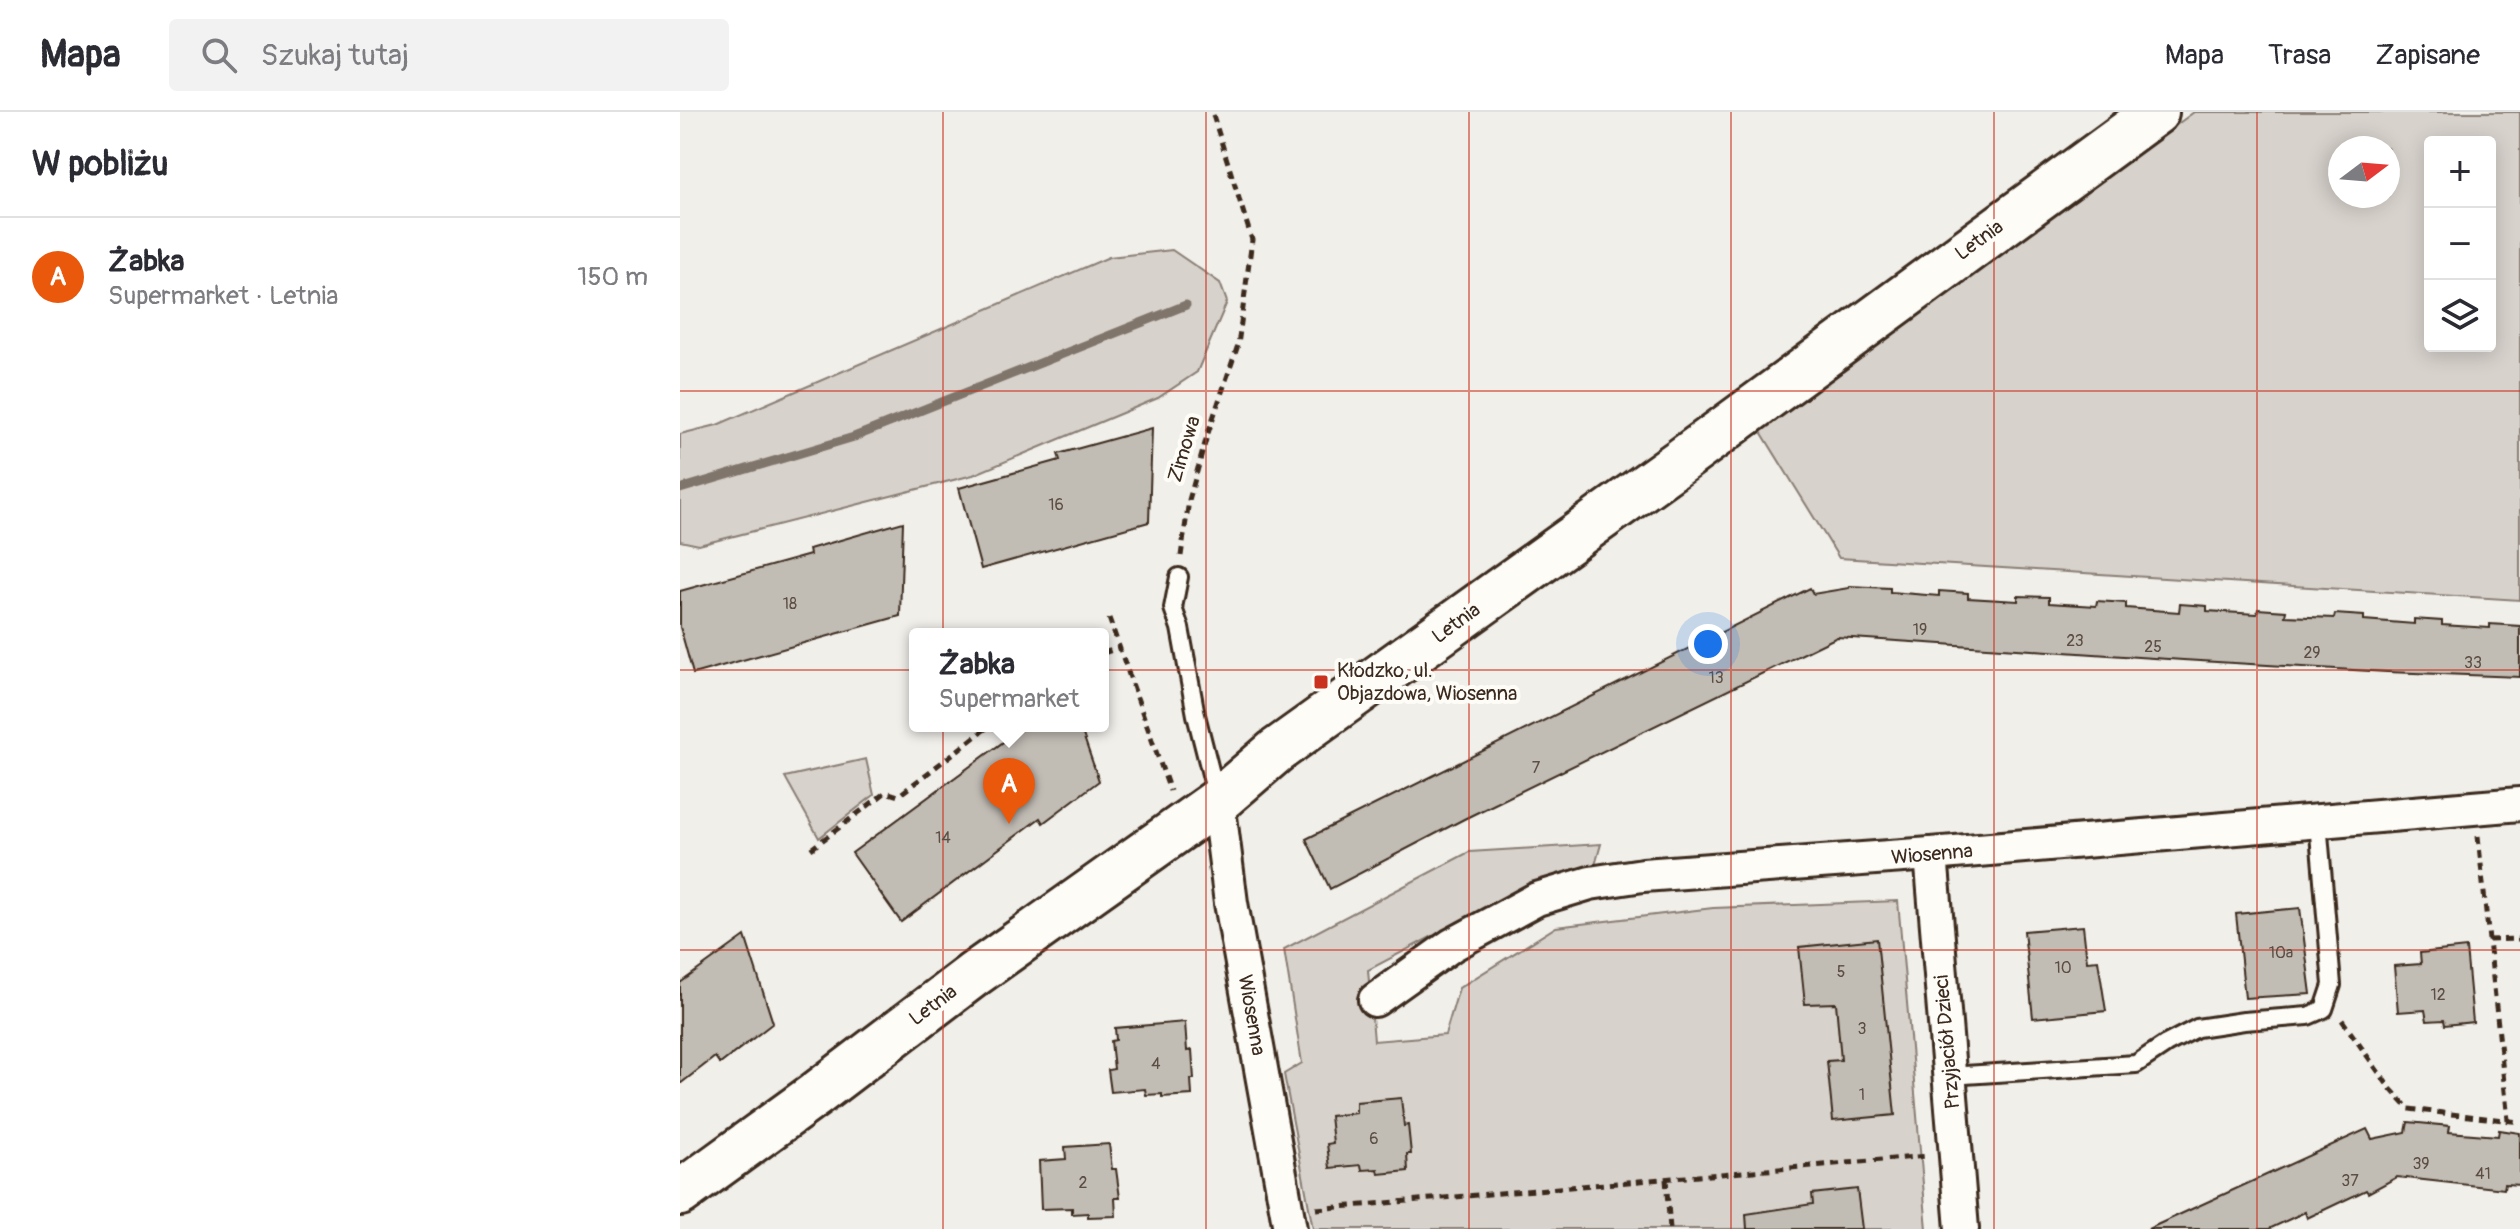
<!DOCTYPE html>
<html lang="pl">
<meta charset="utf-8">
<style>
:root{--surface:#fff;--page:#f2f2f3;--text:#2b2b33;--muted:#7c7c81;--line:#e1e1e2;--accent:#ea580c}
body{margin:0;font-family:Pangolin,sans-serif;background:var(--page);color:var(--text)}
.controls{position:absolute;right:24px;top:24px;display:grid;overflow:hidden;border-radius:8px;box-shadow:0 4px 20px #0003}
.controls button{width:72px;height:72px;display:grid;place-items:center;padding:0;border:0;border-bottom:2px solid var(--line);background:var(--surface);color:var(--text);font:40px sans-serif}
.compass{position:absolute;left:1648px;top:24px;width:72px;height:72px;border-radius:50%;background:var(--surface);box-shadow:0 4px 20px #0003;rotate:74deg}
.you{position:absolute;left:1028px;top:532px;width:28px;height:28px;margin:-20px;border:6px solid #fff;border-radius:50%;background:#1a73e8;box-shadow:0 0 0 12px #1a73e833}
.badge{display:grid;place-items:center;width:52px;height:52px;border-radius:50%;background:var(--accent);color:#fff;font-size:26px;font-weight:700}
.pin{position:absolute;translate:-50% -66px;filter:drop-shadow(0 2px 4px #0008)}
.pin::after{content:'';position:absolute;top:42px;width:28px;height:24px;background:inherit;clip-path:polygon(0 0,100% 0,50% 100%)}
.popup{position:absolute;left:229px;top:516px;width:200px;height:104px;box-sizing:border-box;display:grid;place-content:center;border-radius:8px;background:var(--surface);filter:drop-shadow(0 2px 6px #0005);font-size:26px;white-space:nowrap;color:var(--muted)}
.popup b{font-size:30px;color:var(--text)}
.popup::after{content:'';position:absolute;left:50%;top:100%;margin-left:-16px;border:16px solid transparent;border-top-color:var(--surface)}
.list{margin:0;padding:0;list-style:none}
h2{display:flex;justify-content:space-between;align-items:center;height:104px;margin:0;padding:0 32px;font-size:34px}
h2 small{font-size:26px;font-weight:400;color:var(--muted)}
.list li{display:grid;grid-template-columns:52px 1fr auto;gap:24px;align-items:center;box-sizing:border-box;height:120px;padding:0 32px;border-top:2px solid var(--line)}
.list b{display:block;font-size:30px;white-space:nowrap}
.list p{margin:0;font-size:26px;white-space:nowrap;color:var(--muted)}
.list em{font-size:26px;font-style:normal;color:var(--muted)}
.icon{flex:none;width:44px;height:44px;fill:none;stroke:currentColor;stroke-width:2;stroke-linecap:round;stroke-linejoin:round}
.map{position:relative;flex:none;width:1840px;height:1117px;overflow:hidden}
header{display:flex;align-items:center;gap:48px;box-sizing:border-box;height:112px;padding:0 40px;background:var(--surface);border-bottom:2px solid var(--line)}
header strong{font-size:38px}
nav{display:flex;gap:44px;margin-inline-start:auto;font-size:28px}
.search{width:560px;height:72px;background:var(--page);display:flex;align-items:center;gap:20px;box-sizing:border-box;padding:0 28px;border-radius:8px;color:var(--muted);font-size:30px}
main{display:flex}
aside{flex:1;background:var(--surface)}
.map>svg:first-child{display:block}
</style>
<header>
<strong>Mapa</strong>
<div class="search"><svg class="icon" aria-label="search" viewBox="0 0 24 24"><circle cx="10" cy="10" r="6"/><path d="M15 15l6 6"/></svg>Szukaj tutaj</div>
<nav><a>Mapa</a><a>Trasa</a><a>Zapisane</a></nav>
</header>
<main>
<aside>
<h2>W pobliżu<small></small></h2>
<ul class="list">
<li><span class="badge">A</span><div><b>Żabka</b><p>Supermarket · Letnia</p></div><em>150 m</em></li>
</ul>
</aside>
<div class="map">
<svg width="1840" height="1117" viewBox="0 0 1840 1117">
<rect width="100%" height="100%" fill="#f1efea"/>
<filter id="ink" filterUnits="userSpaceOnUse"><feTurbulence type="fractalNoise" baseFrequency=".0125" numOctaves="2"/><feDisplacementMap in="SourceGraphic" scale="16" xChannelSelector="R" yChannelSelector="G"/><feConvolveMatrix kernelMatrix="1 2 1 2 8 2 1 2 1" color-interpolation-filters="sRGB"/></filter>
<g filter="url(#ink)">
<g fill="#d7d2cc" stroke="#897e75" stroke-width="2" fill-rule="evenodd">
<path d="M 1514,0 L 1840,0 L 1840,488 L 1159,446 L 1080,318 ZM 1810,30 L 1810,234 L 1750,234 L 1750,30 ZM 1708,36 L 1708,84 L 1660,84 L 1660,36 Z"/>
<polygon points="492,138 540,171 547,190 517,260 478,286 293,363 19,433 0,429 0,322 37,313 429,145"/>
<polygon points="186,647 194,683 139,726 105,665"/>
<polygon points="921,732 914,757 842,777 688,858 694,929 765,923 779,876 876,815 1033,796 1218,789 1247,1117 633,1117 604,962 622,951 604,837 789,740"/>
</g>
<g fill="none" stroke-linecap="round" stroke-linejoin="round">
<polyline stroke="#80746b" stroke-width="9" points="0,377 174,325 506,193"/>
</g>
<g fill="#c1bcb4" stroke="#3b2a1e" stroke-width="2">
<polygon points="472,316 469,410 301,457 279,376 380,348 378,342"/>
<polygon points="223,410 220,504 13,562 0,515 0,479 130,443 129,437"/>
<polygon points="1169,474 1210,476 1210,480 1259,484 1259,479 1288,481 1288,486 1338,489 1338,484 1369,485 1369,491 1416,494 1417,489 1446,491 1446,496 1499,500 1500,492 1527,494 1527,499 1577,502 1578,497 1606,499 1605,504 1654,506 1655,502 1684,504 1684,508 1734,512 1734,507 1762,509 1762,513 1810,516 1810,512 1840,514 1840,565 1707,560 1503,548 1157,525 784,707 650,777 626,727 1130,476 1133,482 1169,476"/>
<polygon points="345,614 400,614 419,669 363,711 360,706 221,810 172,741"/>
<polygon points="1620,796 1631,882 1565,886 1556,802"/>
<polygon points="1403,814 1407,849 1418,848 1426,899 1353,906 1344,819"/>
<polygon points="65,824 93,911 40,952 35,945 0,972 0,871"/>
<polygon points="1197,827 1215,1003 1153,1009 1147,949 1161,948 1156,891 1125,892 1119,835"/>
<polygon points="1786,836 1793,910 1765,913 1764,908 1747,909 1745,898 1718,900 1714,854 1741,852 1740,841"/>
<polygon points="505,910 507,939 512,938 514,967 511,967 512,983 482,985 482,982 466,983 465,977 431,980 428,958 434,957 431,929 436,928 435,916"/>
<polygon points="721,986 724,1014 728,1013 731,1042 727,1042 728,1059 699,1062 698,1057 682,1058 681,1053 650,1056 647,1032 653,1031 650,1004 676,1001 676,990"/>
<polygon points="1728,1010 1770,1014 1769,1020 1818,1024 1819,1018 1840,1021 1840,1073 1825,1072 1824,1077 1717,1065 1688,1081 1686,1078 1627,1106 1625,1100 1589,1117 1468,1117 1687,1017 1692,1027 1726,1020"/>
<polygon points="429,1032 432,1057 436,1057 440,1086 435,1086 436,1104 408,1105 408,1101 392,1102 392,1096 361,1097 359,1049 386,1047 385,1035"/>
<polygon points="1177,1077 1182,1117 1067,1117 1066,1102 1133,1092 1132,1082"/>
</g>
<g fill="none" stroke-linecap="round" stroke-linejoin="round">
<defs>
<g id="lane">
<polyline points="499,465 493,496 500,516 516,603 537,686"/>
<polyline points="1269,964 1456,952 1486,932 1517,916 1564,909 1628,904 1644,897 1652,873 1638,710"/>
</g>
<g id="street">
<polyline points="538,689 551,791 610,1117"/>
<polyline points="1251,742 1282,1117"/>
<polyline points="695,888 772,833 857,787 910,771 963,763 1251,742 1840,692"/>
</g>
<polyline id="secondary" points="0,1081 135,983 293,863 538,689 596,639 1002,348 1476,0"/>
</defs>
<use href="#lane" stroke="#3b2a1e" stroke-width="22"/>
<use href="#street" stroke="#3b2a1e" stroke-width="38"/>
<use href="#secondary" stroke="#3b2a1e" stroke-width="50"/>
<g stroke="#3b2a1e" stroke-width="5" stroke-dasharray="8 6" stroke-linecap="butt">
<polyline points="501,444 509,388 527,324 558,233 572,128 532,0"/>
<polyline points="429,506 490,679"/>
<polyline points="423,541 439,536"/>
<polyline points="1798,724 1828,1008"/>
<polyline points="131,737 206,680 218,684 309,614"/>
<polyline points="1809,828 1840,827"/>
<polyline points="1662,908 1709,975 1729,997 1840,1010"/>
<polyline points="986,1067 990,1117"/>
<polyline points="636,1097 1248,1044"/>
</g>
<use href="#lane" stroke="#fdfcf7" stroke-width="16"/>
<use href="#street" stroke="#fdfcf7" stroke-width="32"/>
<use href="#secondary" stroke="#fdfcf7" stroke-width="44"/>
</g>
</g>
<path fill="none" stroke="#c8321e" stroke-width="2" stroke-opacity="0.55" d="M 263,0 L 263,1117M 526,0 L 526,1117M 789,0 L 789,1117M 1051,0 L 1051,1117M 1314,0 L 1314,1117M 1577,0 L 1577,1117M 0,279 L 1840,279M 0,558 L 1840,558M 0,838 L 1840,838"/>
<rect fill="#c8321e" stroke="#fdfcf7" stroke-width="3" x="633" y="562" width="16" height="16" rx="4"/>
<g text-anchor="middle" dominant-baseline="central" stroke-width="8" stroke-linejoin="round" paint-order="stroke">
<g font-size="16" fill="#5c4e44">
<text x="376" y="393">16</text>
<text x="110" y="492">18</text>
<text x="1240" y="518">19</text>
<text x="1395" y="529">23</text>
<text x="1473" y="535">25</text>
<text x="1632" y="541">29</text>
<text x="1793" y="551">33</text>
<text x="1036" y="566">13</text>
<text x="856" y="656">7</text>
<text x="263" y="726">14</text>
<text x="1601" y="841">10a</text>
<text x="1383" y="856">10</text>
<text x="1161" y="860">5</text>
<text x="1758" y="883">12</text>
<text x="1182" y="917">3</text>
<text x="476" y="952">4</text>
<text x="1182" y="983">1</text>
<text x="694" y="1027">6</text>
<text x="1741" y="1052">39</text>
<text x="1803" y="1062">41</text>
<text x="1670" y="1069">37</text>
<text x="403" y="1071">2</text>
</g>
<g font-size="20" fill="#3b2a1e" stroke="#fdfcf7">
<text transform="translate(1299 128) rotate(-36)">Letnia</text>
<text transform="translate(504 337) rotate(-73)">Zimowa</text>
<text transform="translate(776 511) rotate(-36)">Letnia</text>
<text transform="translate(1252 742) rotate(-5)">Wiosenna</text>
<text transform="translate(253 893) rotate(-37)">Letnia</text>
<text transform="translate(572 903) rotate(80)">Wiosenna</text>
<text transform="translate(1267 930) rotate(-95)">Przyjaciół Dzieci</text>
</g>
<g font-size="20" fill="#3b2a1e" stroke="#fdfcf7" text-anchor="start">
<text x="657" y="558">Kłodzko, ul.<tspan x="657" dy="23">Objazdowa, Wiosenna</tspan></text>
</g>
</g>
</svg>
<div class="controls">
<button>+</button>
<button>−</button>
<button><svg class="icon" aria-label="layers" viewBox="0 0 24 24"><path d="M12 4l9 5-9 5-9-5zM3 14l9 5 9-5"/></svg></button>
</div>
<svg class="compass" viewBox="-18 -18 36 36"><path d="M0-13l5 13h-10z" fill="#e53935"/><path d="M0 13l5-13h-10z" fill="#7c7c81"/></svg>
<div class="you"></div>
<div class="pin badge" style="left:329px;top:712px">A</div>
<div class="popup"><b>Żabka</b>Supermarket</div>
</div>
</main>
